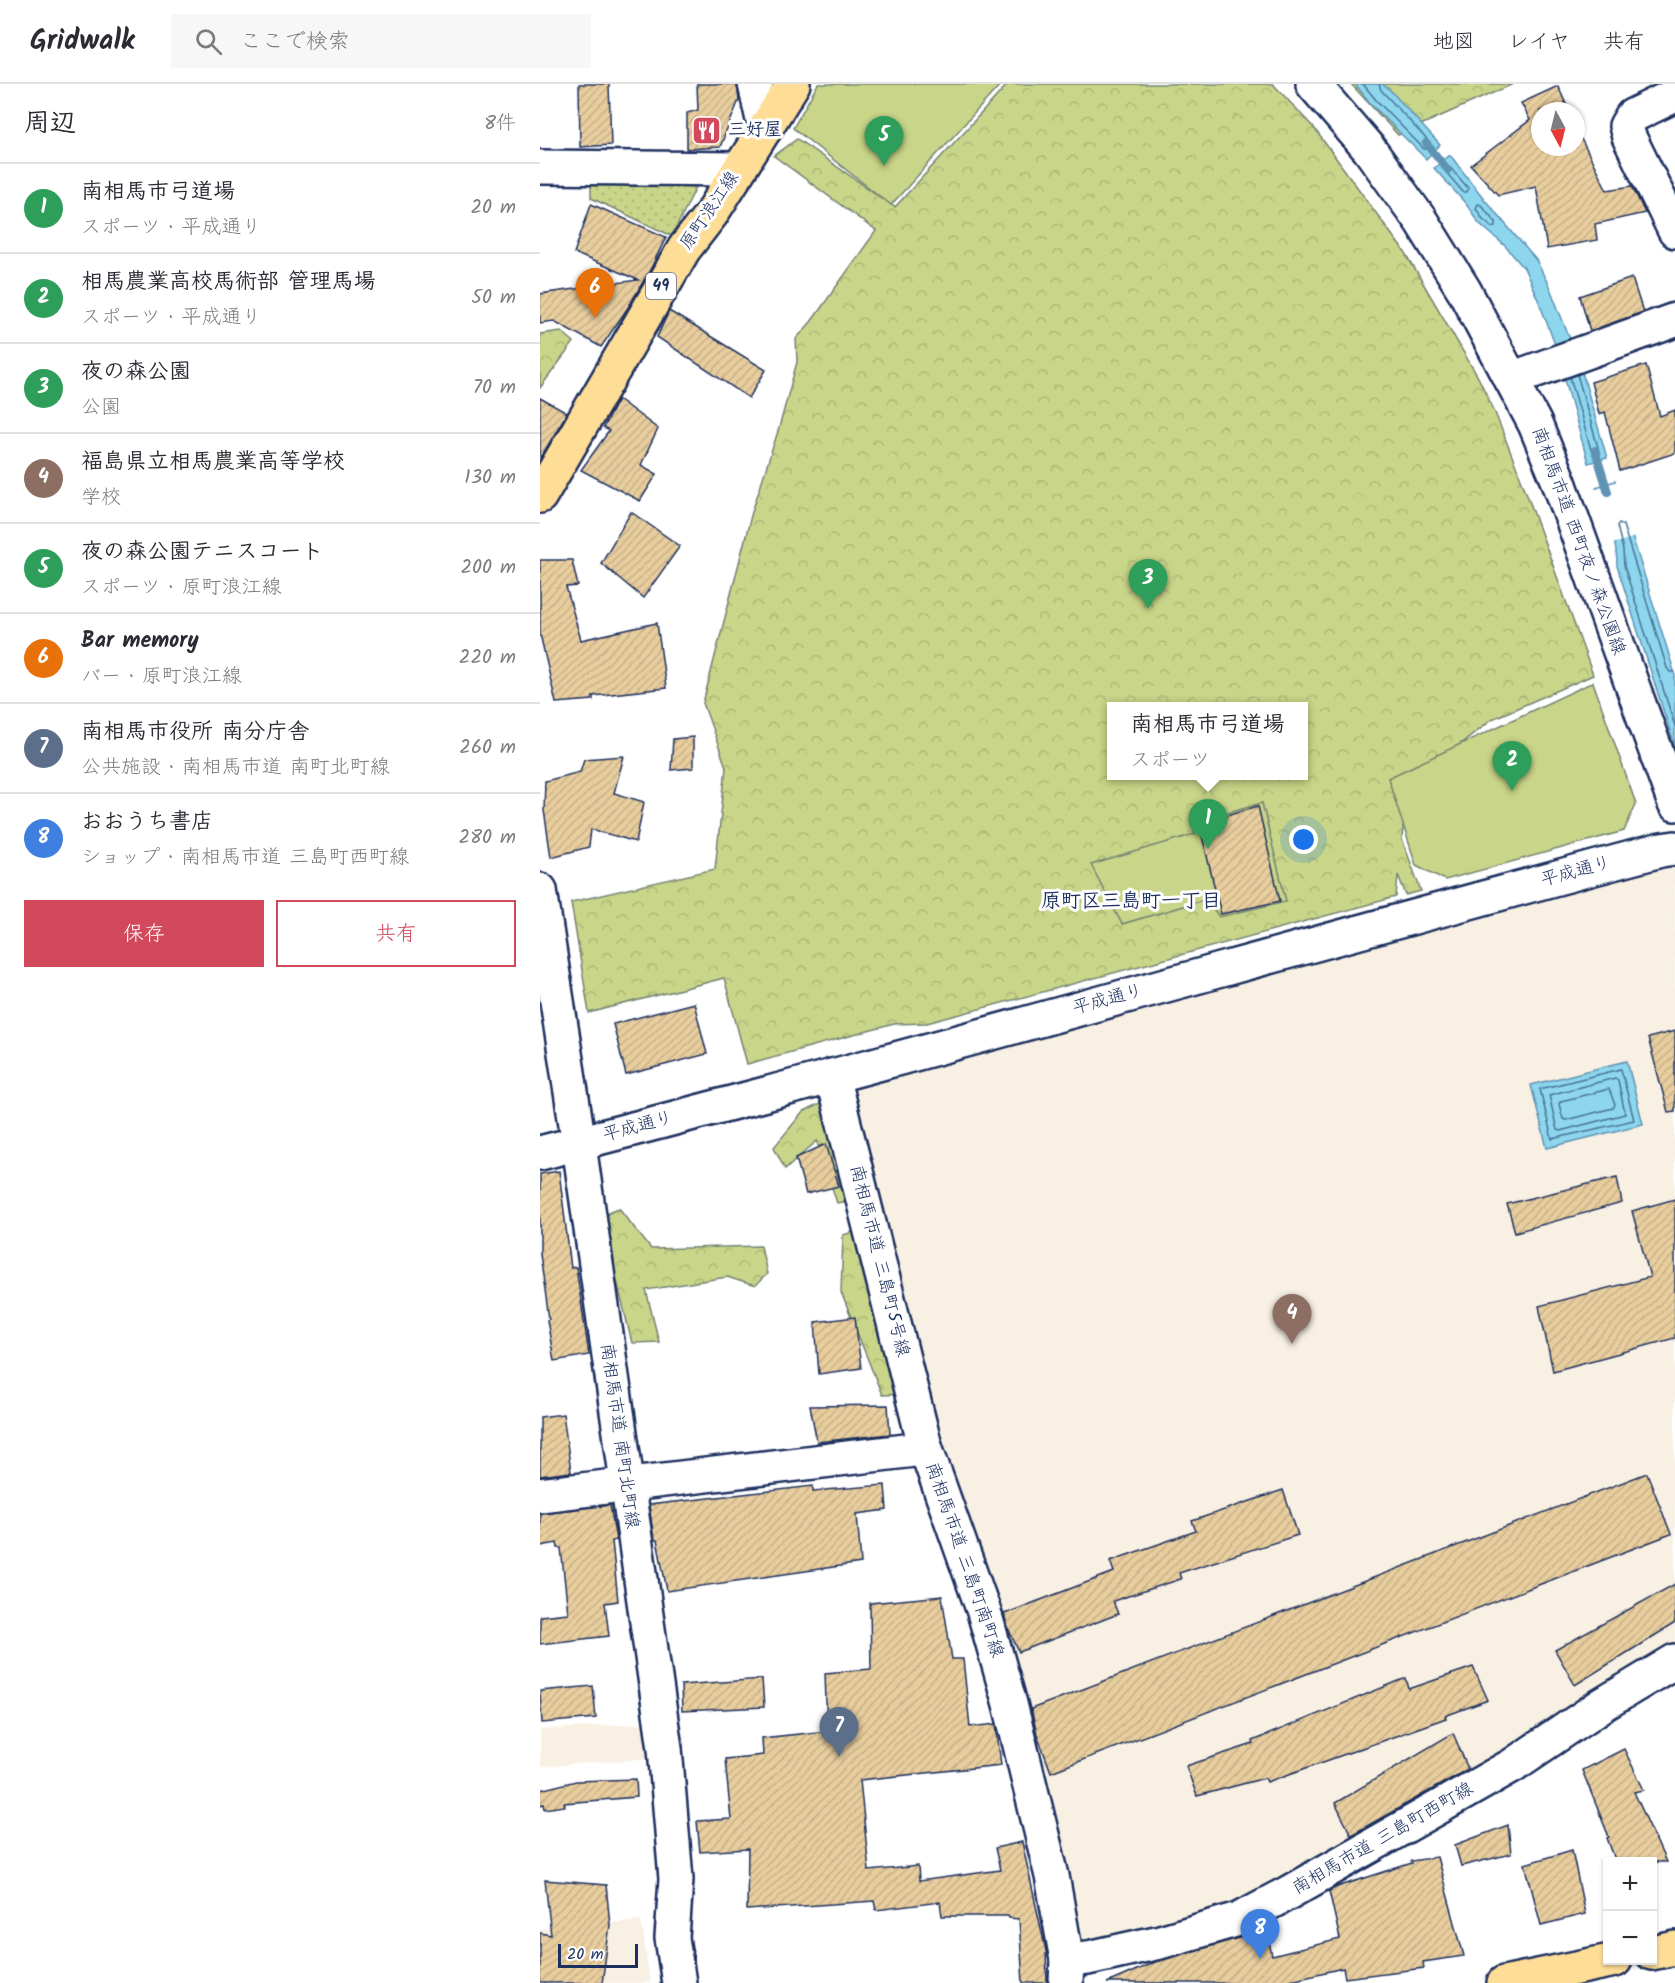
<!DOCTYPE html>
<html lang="ja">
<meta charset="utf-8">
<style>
:root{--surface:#fff;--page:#f7f7f7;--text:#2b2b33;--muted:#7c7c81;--line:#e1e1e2;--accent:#d1495b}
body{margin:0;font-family:Kalam,"Klee One",sans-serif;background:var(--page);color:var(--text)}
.controls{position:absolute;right:18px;bottom:18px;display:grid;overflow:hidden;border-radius:0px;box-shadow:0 2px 4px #0004}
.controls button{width:54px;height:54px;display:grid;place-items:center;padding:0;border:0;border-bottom:2px solid var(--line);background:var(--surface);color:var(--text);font:30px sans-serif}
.compass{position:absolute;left:991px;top:18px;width:54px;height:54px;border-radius:50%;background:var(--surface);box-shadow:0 2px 4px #0004;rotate:173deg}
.scale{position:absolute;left:18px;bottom:15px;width:80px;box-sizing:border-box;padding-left:6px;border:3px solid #1b2f5e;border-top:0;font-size:16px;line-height:21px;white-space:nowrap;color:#1b2f5e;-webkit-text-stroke:4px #fff;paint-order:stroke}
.you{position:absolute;left:764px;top:756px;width:21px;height:21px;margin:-15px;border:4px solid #fff;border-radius:50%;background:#1a73e8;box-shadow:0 0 0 9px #1a73e833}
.badge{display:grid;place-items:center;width:39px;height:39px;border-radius:50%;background:var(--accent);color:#fff;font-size:20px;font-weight:700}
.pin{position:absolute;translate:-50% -50px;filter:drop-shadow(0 2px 3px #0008)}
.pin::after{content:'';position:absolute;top:32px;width:21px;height:18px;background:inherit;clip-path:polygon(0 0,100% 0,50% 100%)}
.popup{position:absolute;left:567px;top:618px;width:201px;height:78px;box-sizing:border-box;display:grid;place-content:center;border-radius:0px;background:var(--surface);filter:drop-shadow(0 2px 4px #0005);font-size:20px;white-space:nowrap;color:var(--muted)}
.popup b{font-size:22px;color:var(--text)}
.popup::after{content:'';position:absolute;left:50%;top:100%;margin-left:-12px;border:12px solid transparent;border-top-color:var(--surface)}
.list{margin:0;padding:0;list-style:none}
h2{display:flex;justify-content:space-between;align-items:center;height:78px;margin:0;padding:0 24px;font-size:26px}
h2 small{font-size:20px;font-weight:400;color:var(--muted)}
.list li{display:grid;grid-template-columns:39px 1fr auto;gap:18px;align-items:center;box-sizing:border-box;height:90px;padding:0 24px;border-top:2px solid var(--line)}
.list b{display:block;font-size:22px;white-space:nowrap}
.list p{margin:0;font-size:20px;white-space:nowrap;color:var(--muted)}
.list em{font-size:20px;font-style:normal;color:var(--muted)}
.actions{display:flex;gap:12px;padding:18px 24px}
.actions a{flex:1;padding:14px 0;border:2px solid var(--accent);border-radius:0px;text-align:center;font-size:21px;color:var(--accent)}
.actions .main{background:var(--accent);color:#fff}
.icon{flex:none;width:33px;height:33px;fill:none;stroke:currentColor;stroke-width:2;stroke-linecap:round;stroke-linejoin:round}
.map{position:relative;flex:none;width:1135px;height:1899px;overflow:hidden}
header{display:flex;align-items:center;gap:36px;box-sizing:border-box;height:84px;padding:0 30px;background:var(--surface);border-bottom:2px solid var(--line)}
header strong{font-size:28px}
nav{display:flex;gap:33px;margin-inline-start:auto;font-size:21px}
.search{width:420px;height:54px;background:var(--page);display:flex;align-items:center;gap:15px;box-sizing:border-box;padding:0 21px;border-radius:0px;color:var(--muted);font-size:22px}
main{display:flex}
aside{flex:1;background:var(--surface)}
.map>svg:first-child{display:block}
</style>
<header>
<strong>Gridwalk</strong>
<div class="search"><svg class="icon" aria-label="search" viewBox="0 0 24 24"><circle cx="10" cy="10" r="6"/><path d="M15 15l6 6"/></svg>ここで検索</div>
<nav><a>地図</a><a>レイヤ</a><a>共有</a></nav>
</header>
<main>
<aside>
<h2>周辺<small>8件</small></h2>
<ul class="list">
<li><span class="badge" style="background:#2e9e5b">1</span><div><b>南相馬市弓道場</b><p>スポーツ · 平成通り</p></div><em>20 m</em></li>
<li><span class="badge" style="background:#2e9e5b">2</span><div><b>相馬農業高校馬術部 管理馬場</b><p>スポーツ · 平成通り</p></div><em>50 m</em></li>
<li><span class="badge" style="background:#2e9e5b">3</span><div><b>夜の森公園</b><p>公園</p></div><em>70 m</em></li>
<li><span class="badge" style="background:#8d6e63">4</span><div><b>福島県立相馬農業高等学校</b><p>学校</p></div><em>130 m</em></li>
<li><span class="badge" style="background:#2e9e5b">5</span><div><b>夜の森公園テニスコート</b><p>スポーツ · 原町浪江線</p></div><em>200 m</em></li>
<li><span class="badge" style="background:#e8710a">6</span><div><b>Bar memory</b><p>バー · 原町浪江線</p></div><em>220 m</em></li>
<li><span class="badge" style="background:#5c6f8a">7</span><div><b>南相馬市役所 南分庁舎</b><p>公共施設 · 南相馬市道 南町北町線</p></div><em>260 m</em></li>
<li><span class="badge" style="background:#3f7fe0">8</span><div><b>おおうち書店</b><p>ショップ · 南相馬市道 三島町西町線</p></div><em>280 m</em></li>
</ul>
<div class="actions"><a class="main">保存</a><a>共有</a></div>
</aside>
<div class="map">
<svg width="1135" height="1899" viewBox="0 0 1135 1899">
<defs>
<pattern id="grass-dots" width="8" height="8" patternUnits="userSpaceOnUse" patternTransform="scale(1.5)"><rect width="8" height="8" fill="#c9d588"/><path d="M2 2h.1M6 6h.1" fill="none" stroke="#acb778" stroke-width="1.8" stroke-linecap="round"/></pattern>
<pattern id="forest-crowns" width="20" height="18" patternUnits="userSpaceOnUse" patternTransform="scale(1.5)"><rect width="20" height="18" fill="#c9d588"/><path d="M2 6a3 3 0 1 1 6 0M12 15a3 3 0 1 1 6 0" fill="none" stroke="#acb778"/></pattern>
<pattern id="building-hatch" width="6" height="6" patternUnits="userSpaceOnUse" patternTransform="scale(1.5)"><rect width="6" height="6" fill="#e8cd9d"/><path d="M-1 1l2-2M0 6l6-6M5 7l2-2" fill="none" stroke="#c6b08a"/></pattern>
</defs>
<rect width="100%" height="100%" fill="#fff"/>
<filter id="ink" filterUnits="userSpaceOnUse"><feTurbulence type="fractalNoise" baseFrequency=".0167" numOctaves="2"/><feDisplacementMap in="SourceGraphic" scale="12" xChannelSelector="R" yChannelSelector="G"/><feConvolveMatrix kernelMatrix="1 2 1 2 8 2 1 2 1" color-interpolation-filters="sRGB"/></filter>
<g filter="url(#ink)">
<g fill="#f8f0e2">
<polygon points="1123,784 1135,784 1135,1567 698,1827 552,1864 531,1857 389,1343 310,1016 317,1005 867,852 895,847"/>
<polygon points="107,1639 111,1674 0,1683 0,1646"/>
<polygon points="101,1836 110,1899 0,1899 0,1845"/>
</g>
<polygon fill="url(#grass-dots)" stroke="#728273" stroke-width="1.5" points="51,97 157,101 132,152 51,114"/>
<g fill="url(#forest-crowns)" stroke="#728273" stroke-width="1.5" fill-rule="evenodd">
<path d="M 468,0 L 733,0 L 774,44 L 866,170 L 938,293 L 954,326 L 985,405 L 1053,591 L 952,635 L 867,702 L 862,755 L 881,807 L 866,811 L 858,791 L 856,813 L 387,939 L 354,940 L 207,980 L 184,894 L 49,929 L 31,818 L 175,785 L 186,683 L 163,619 L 212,428 L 239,344 L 257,278 L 256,255 L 271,238 L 336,147 L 234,72 L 257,55 L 355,123 ZM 572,622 L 764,622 L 764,692 L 572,692 Z"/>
<polygon points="811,0 973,0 858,51"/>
<polygon points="21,247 34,258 0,304 0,250"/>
<polygon points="288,1016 316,1116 297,1119 277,1057 245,1085 234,1063 263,1028"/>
<polygon points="79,1124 111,1165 221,1162 227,1190 215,1202 187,1193 106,1206 119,1258 92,1259 61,1131"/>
<polygon points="323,1145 365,1310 342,1311 301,1208 303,1151"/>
</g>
<g fill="#c9d588" stroke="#728273" stroke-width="1.5">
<polygon points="278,0 461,0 351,121 253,44"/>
<polygon points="1053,598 1096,720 1084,747 905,796 876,781 848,694"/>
<polygon points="722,719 746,817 679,833 667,815 582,840 551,781 655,750 654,737"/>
</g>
<g fill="#8dd6ee" stroke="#5f93b4" stroke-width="1.5">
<polygon points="815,0 842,0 849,5 900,61 886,75 831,20"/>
<polygon points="910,71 945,116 996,176 1010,204 1040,281 1067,374 1048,379 1017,266 999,218 984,184 965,162 939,139 926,120 894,84"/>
<path d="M 1075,397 L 1135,590 L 1135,663 L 1077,482 C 1077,454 1066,429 1056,403 Z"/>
<polygon points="1087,977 1103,1040 1007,1064 991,1001"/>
</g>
<polygon fill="#fff" points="1078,397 1095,453 1072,460 1054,405"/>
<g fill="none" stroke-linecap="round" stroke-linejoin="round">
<g stroke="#497298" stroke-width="1.5">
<polyline points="823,0 836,16 884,65 888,65 890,59 841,6 839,0"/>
<polygon points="908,81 928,104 927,108 923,108 905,87 904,83"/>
<polygon points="938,120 941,121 956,138 956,142 953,143 943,135 936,124"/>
<polyline points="1030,293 1052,369 1057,371 1059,367 1037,290"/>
<polyline points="1135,588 1130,588 1127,584 1083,441 1079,439 1077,442 1083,466 1084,482 1135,642"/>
<polygon points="1081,985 1094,1036 1012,1055 1000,1005"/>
<polygon points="1075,994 1078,996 1085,1030 1020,1047 1017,1046 1009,1011"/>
<polygon points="1069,1005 1075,1021 1073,1024 1026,1036 1023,1035 1019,1020 1021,1017"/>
</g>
<g stroke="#5f93b4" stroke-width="8">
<polyline points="886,59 908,86"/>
<polyline points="1055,366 1068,408"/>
</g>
</g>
<g fill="url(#building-hatch)" stroke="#1b2f5e" stroke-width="1.5">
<polygon points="39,0 69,0 71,61 40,63"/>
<polygon points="157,0 197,0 199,16 180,63 147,65 147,29 158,26"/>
<polygon points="1018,2 1029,27 1000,27 1000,63 1036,63 1036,45 1067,106 1092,102 1105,129 1055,140 1057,156 1007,165 996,102 958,111 931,81 990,36 981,19"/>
<polygon points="51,120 126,153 112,182 89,222 61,263 14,237 0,239 0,210 98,196 34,169"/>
<polygon points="1092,194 1103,228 1050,247 1040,212"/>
<polygon points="129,227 226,286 209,314 117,253"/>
<polygon points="1106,281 1120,332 1135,326 1135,369 1080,387 1065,328 1059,330 1051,298"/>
<polygon points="0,314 27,329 0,375"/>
<polygon points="78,315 118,345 101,381 117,390 100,417 41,386 69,347 63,344"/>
<polygon points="91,428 140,462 103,514 61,479"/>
<polygon points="0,476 32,476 38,502 26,503 41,556 117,539 126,604 53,612 53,616 16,619 0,550"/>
<polygon points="153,653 153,684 131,686 133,655"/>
<polygon points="84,672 74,709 104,718 96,758 51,745 49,763 11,773 4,726 5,697 40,688 44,675"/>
<polygon points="718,722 740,817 681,830 659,739"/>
<polygon points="154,919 167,970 86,991 73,940"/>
<polygon points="1135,947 1135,1027 1128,1028 1108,954"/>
<polygon points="286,1060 299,1102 266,1110 256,1074"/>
<polygon points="19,1087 31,1184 36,1183 49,1271 14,1277 7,1236 9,1235 0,1170 0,1090"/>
<polygon points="1077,1093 1082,1119 975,1148 967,1120"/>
<polygon points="1135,1115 1135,1254 1013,1287 999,1222 1110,1193 1092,1127"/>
<polygon points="315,1233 321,1284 279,1290 275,1238"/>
<polygon points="348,1321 350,1350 277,1358 270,1322"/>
<polygon points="23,1330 31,1388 0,1392 0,1333"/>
<polygon points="1107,1389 1131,1450 511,1688 497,1650 491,1625"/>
<polygon points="345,1401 347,1426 317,1430 321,1479 127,1507 117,1456 114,1456 109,1421 273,1402 273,1407"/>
<polygon points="743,1406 758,1451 639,1489 641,1495 573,1517 578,1530 479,1568 468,1544 464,1530 574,1488 570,1477 656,1447 652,1437"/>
<polygon points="70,1421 76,1456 72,1457 78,1517 65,1519 69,1552 0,1560 0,1532 28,1529 21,1464 18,1464 17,1459 0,1462 0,1429"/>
<polygon points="1135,1500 1135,1539 1035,1601 1015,1566"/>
<polygon points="402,1512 412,1575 423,1575 430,1643 456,1640 461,1681 320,1696 329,1787 378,1782 379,1797 460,1786 455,1764 482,1758 506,1867 507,1899 483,1899 479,1835 469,1834 468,1832 402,1832 400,1818 336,1826 334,1817 207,1826 208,1765 160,1768 157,1737 191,1735 185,1675 223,1671 222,1654 287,1647 285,1589 331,1585 330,1519"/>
<polygon points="933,1583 948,1616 905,1632 906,1634 727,1698 725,1694 657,1712 646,1682 713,1660 712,1657 866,1594 869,1605"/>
<polygon points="222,1595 224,1623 142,1627 141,1601"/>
<polygon points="53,1602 56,1634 2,1639 0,1607"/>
<polygon points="913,1649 928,1685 811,1751 795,1719"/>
<polygon points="1084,1665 1104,1706 1094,1708 1126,1778 1076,1778 1067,1754 1069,1753 1042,1686"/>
<polygon points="96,1695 97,1713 24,1719 25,1722 5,1725 4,1720 0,1721 0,1706 36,1697"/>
<polygon points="968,1741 971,1770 921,1782 915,1761"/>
<polygon points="1032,1766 1045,1830 1001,1841 985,1780"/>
<polygon points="897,1773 924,1872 883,1878 884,1884 805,1894 803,1884 738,1899 567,1899 615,1878 710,1850 727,1848 732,1872 800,1855 789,1807 797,1803 872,1779 871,1777"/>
<polygon points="5,1796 66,1801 70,1841 62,1899 0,1899 0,1849 11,1851"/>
</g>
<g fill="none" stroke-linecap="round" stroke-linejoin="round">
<defs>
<g id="minor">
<polyline points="215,0 225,45"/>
<polyline points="773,0 829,65 881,137 924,206 995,340 1019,398 1135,720"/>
<polyline points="1135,11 1092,32 1086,42 1089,53 1135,147"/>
<polyline points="0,83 198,85"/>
<polyline points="971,295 1135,236"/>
<polyline points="0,806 37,1047 125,1664 136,1795 132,1854 139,1899"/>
<polyline points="292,992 385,1362"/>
<path d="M 0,1069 C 375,973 747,866 1121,766 L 1135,764"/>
<polyline points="0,1411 374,1366 385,1362 444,1528 470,1620 512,1792 527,1876 526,1899"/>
<polyline points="527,1876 548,1874 620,1858 699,1835 748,1809 973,1681 1062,1621 1135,1577"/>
</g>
<g id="major">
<polyline points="0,412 144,165 172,129 253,0"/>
<polyline points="1112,1869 1135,1864"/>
<polyline points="964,1899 1075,1876"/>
</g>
</defs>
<use href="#minor" stroke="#1b2f5e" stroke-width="38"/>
<use href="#major" stroke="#1b2f5e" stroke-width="38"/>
<use href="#minor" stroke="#fff" stroke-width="33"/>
<use href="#major" stroke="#fedd96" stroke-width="33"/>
</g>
</g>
<defs>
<symbol id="restaurant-square" viewBox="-11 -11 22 22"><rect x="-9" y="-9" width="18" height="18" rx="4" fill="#d1495b" stroke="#fff"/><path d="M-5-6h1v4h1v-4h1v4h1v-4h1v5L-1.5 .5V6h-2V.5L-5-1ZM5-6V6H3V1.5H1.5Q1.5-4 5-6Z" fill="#fff"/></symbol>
</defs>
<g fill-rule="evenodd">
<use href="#restaurant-square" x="150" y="30" width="33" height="33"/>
</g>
<g text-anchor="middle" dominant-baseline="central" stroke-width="6" stroke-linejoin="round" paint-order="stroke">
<rect fill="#fff" stroke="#5f6d8e" stroke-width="1.5" x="106" y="189" width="30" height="26" rx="4.5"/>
<g font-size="16" font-weight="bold" fill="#1b2f5e">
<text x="121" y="202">49</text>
</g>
<g font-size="18" font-weight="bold" fill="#1b2f5e" stroke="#fff" text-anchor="start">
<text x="188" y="46">三好屋</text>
</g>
<g font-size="18" fill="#1b2f5e" stroke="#fff">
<text transform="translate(170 127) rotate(-56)">原町浪江線</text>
<text transform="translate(1038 457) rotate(70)">南相馬市道 西町夜ノ森公園線</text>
<text transform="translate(1036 788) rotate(-15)">平成通り</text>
<text transform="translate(568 916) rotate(-15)">平成通り</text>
<text transform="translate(98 1043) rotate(-15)">平成通り</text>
<text transform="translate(339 1177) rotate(76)">南相馬市道 三島町5号線</text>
<text transform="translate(79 1352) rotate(82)">南相馬市道 南町北町線</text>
<text transform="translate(424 1476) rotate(71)">南相馬市道 三島町南町線</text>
<text transform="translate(843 1755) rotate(-30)">南相馬市道 三島町西町線</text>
</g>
<g font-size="20" font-weight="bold" fill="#1b2f5e" stroke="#fff">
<text x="591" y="818">原町区三島町一丁目</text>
</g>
</g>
</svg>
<div class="controls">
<button>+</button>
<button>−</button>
</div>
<svg class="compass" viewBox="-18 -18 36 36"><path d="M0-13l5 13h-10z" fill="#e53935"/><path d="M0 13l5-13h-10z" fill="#7c7c81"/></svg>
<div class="scale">20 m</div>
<div class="you"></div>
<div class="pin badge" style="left:668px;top:765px;background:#2e9e5b">1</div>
<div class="popup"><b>南相馬市弓道場</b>スポーツ</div>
<div class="pin badge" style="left:972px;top:707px;background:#2e9e5b">2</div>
<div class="pin badge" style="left:608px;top:525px;background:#2e9e5b">3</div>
<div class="pin badge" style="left:752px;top:1260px;background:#8d6e63">4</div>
<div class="pin badge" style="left:344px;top:82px;background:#2e9e5b">5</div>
<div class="pin badge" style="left:55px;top:234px;background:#e8710a">6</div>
<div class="pin badge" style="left:299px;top:1673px;background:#5c6f8a">7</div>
<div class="pin badge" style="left:720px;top:1875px;background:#3f7fe0">8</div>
</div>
</main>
